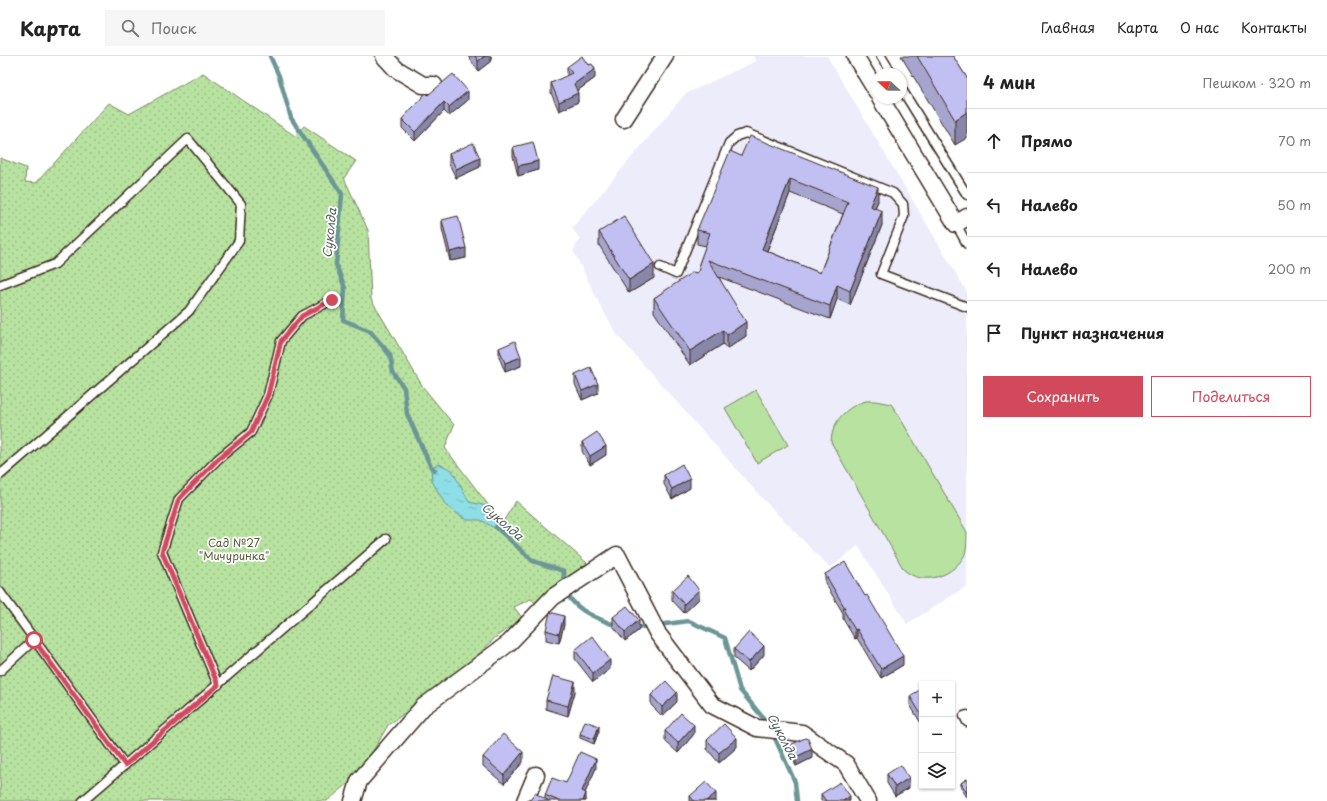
<!DOCTYPE html>
<html lang="ru">
<meta charset="utf-8">
<style>
:root{--surface:#fff;--page:#f6f6f6;--text:#222;--muted:#767676;--line:#e0e0e0;--accent:#d1495b}
body{margin:0;font-family:"Playpen Sans",sans-serif;background:var(--page);color:var(--text)}
.controls{position:absolute;right:12px;bottom:12px;display:grid;overflow:hidden;border-radius:0px;box-shadow:0 1px 3px #0004}
.controls button{width:36px;height:36px;display:grid;place-items:center;padding:0;border:0;border-bottom:1px solid var(--line);background:var(--surface);color:var(--text);font:20px sans-serif}
.compass{position:absolute;left:871px;top:12px;width:36px;height:36px;border-radius:50%;background:var(--surface);box-shadow:0 1px 3px #0004;rotate:292deg}
.stop{position:absolute;width:12px;height:12px;margin:-9px;border:3px solid #d1495b;border-radius:50%;background:#fff}
.stop.end{background:#d1495b;border-color:#fff;box-shadow:0 1px 4px #0008}
.list{margin:0;padding:0;list-style:none}
h2{display:flex;justify-content:space-between;align-items:center;height:52px;margin:0;padding:0 16px;font-size:17px}
h2 small{font-size:13px;font-weight:400;color:var(--muted)}
.list li{display:grid;grid-template-columns:26px 1fr auto;gap:12px;align-items:center;box-sizing:border-box;height:64px;padding:0 16px;border-top:1px solid var(--line)}
.list b{display:block;font-size:15px;white-space:nowrap}
.list em{font-size:13px;font-style:normal;color:var(--muted)}
.actions{display:flex;gap:8px;padding:12px 16px}
.actions a{flex:1;padding:9px 0;border:1px solid var(--accent);border-radius:0px;text-align:center;font-size:14px;color:var(--accent)}
.actions .main{background:var(--accent);color:#fff}
.icon{flex:none;width:22px;height:22px;fill:none;stroke:currentColor;stroke-width:2;stroke-linecap:round;stroke-linejoin:round}
.map{position:relative;flex:none;width:967px;height:745px;overflow:hidden}
header{display:flex;align-items:center;gap:24px;box-sizing:border-box;height:56px;padding:0 20px;background:var(--surface);border-bottom:1px solid var(--line)}
header strong{font-size:19px}
nav{display:flex;gap:22px;margin-inline-start:auto;font-size:14px}
.search{width:280px;height:36px;background:var(--page);display:flex;align-items:center;gap:10px;box-sizing:border-box;padding:0 14px;border-radius:0px;color:var(--muted);font-size:15px}
main{display:flex}
aside{flex:1;background:var(--surface)}
.map>svg:first-child{display:block}
</style>
<header>
<strong>Карта</strong>
<div class="search"><svg class="icon" aria-label="search" viewBox="0 0 24 24"><circle cx="10" cy="10" r="6"/><path d="M15 15l6 6"/></svg>Поиск</div>
<nav><a>Главная</a><a>Карта</a><a>О нас</a><a>Контакты</a></nav>
</header>
<main>
<div class="map">
<svg width="967" height="745" viewBox="0 0 967 745">
<defs>
<pattern id="green-dots" width="8" height="8" patternUnits="userSpaceOnUse"><rect width="8" height="8" fill="#b7e2a0"/><path d="M2 2h.1M6 6h.1" fill="none" stroke="#9ec289" stroke-width="1.8" stroke-linecap="round"/></pattern>
<pattern id="water-ripples" width="26" height="14" patternUnits="userSpaceOnUse"><rect width="26" height="14" fill="#8ddee6"/><path d="M2 4q2-2 4 0t4 0M15 11q2-2 4 0t4 0" fill="none" stroke="#7bbfc5"/></pattern>
</defs>
<rect width="100%" height="100%" fill="#fff"/>
<filter id="ink" filterUnits="userSpaceOnUse"><feTurbulence type="fractalNoise" baseFrequency=".025" numOctaves="2"/><feDisplacementMap in="SourceGraphic" scale="8" xChannelSelector="R" yChannelSelector="G"/><feConvolveMatrix kernelMatrix="1 2 1 2 8 2 1 2 1" color-interpolation-filters="sRGB"/></filter>
<g filter="url(#ink)">
<polygon fill="#edecfb" points="753,0 827,0 967,236 967,530 907,568 858,490 830,512 762,442 618,280 602,253 573,194 580,183 572,172 685,38 756,5"/>
<polygon fill="url(#green-dots)" stroke="#79865f" points="203,17 295,80 304,70 356,105 344,122 368,174 371,243 423,331 454,369 445,392 502,467 516,445 587,507 535,547 531,543 514,551 523,563 497,580 460,618 388,669 360,718 327,745 0,745 0,102 26,112 25,126 36,127 109,47 129,58"/>
<g fill="#b7e2a0" stroke="#79865f">
<polygon points="756,334 788,389 757,407 725,352"/>
<path d="M 866,345 L 875,345 L 891,348 L 896,355 L 967,476 C 967,483 967,492 965,498 C 955,520 923,531 904,514 L 831,386 C 832,365 847,350 866,345 Z"/>
</g>
<polygon fill="url(#water-ripples)" stroke="#6c9696" points="439,408 452,414 469,446 487,450 499,475 481,464 467,464 446,450 432,425 431,411"/>
<g fill="none" stroke-linecap="round" stroke-linejoin="round">
<g stroke="#6c9696" stroke-width="4.5">
<polyline points="270,0 279,20 291,62 342,138 336,209 345,232 343,264 370,275 390,299 393,316 404,332 407,358 431,411 435,414"/>
<path d="M 496,471 L 533,505 L 564,515 C 564,519 563,526 564,530 C 571,554 597,562 617,570"/>
<polyline points="634,572 689,565 725,582 740,634 769,669"/>
<polyline points="773,678 795,726 797,745"/>
</g>
<defs>
<g id="service">
<polyline points="881,0 892,18"/>
<polyline points="901,32 967,139"/>
<polyline points="956,168 967,188"/>
<polyline points="660,211 676,218 729,87 737,80 746,77 893,137 903,148 904,160 881,218 967,251"/>
<polyline points="0,229 55,208 188,83 241,148 239,185 189,255 0,419"/>
<polyline points="0,536 125,709"/>
<polyline points="0,615 34,584"/>
<polyline points="218,629 162,496 179,443 218,403 251,376 268,339 281,285 302,260 332,244"/>
<polyline points="967,659 964,660 967,666"/>
<polyline points="83,745 386,483"/>
</g>
<g id="minor">
<polyline points="384,0 396,13 423,29 434,29"/>
<polyline points="855,0 877,36"/>
<polyline points="880,42 956,168 967,161"/>
<polyline points="624,63 665,0"/>
<polyline points="353,745 359,725 423,651 509,587 553,541 617,499 658,578 712,649 757,672 802,677 846,708 868,745"/>
<polyline points="525,745 536,719"/>
</g>
</defs>
<use href="#service" stroke="#3b2a1e" stroke-width="11"/>
<use href="#minor" stroke="#3b2a1e" stroke-width="19"/>
<use href="#service" stroke="#fff" stroke-width="8"/>
<use href="#minor" stroke="#fff" stroke-width="16"/>
</g>
<g fill="#a7a5d0" stroke="#3b2a1e" fill-rule="evenodd">
<polygon points="468,0 491,0 491,5 478,15"/>
<polygon points="901,0 953,0 967,22 955,89"/>
<polygon points="567,11 595,22 577,35 578,46 559,55 551,37 551,27 567,20"/>
<polygon points="428,39 468,44 449,60 444,55 415,85 402,72 402,63"/>
<polygon points="513,91 538,114 518,120 513,100"/>
<polygon points="449,98 480,111 456,122 449,108"/>
<path d="M 741,100 L 878,145 L 875,152 L 882,169 L 850,249 L 837,243 L 830,263 L 719,221 L 746,280 L 727,293 L 723,288 L 690,309 L 654,256 L 654,242 L 696,217 L 699,214 L 699,208 L 706,190 L 697,188 L 697,174 ZM 790,137 L 843,158 L 820,217 L 767,195 Z"/>
<polygon points="442,164 466,202 450,205 442,173"/>
<polygon points="599,176 654,222 629,237 599,189"/>
<polygon points="499,292 521,310 505,316 499,301"/>
<polygon points="575,319 598,337 582,344 575,328"/>
<polygon points="582,386 606,399 590,409 582,395"/>
<polygon points="664,419 690,432 672,443 664,428"/>
<polygon points="825,518 903,609 881,622 857,582 855,583 843,563 843,557 825,527"/>
<polygon points="672,535 699,543 684,557 672,544"/>
<polygon points="613,561 639,574 625,585 613,570"/>
<polygon points="564,569 559,587 546,584 546,574"/>
<polygon points="734,593 764,599 749,615 734,602"/>
<polygon points="575,594 610,613 593,626 575,603"/>
<polygon points="922,635 922,669 910,649 910,640"/>
<polygon points="575,636 568,660 546,653 546,644"/>
<polygon points="651,639 677,646 662,660 651,649"/>
<polygon points="599,675 594,688 580,682 580,678"/>
<polygon points="665,675 694,678 678,697 665,685"/>
<polygon points="707,684 737,691 719,707 707,693"/>
<polygon points="790,689 812,702 796,710 790,698"/>
<polygon points="483,701 523,706 504,728 483,710"/>
<polygon points="596,712 585,736 586,745 526,745 545,743 545,739 566,727"/>
<polygon points="887,718 909,732 895,740 887,727"/>
<polygon points="967,723 967,741 961,732 961,727"/>
<polygon points="821,738 850,745 821,745"/>
<polygon points="690,740 716,745 690,745"/>
</g>
<g fill="#8886a9" stroke="#3b2a1e">
<polygon points="485,0 491,0 491,5 478,15 478,5"/>
<polygon points="595,13 595,22 574,37 574,28"/>
<polygon points="468,35 468,44 449,60 449,51"/>
<polygon points="578,37 578,46 559,55 559,46"/>
<polygon points="444,46 444,55 415,85 415,76"/>
<polygon points="967,56 967,82 955,89 955,64"/>
<polygon points="480,102 480,111 456,122 456,113"/>
<polygon points="538,105 538,114 518,120 518,110"/>
<polygon points="790,123 790,137 762,207 762,193"/>
<polygon points="878,131 878,145 870,163 870,150"/>
<polygon points="882,155 882,169 850,249 850,235"/>
<polygon points="466,192 466,202 450,205 450,196"/>
<polygon points="654,208 654,222 629,237 629,224"/>
<polygon points="837,229 837,243 830,263 830,250"/>
<polygon points="746,266 746,280 727,293 727,279"/>
<polygon points="723,274 723,288 690,309 690,295"/>
<polygon points="521,301 521,310 505,316 505,307"/>
<polygon points="598,328 598,337 582,344 582,335"/>
<polygon points="606,390 606,399 590,409 590,400"/>
<polygon points="690,423 690,432 672,443 672,433"/>
<polygon points="699,534 699,543 684,557 684,548"/>
<polygon points="564,560 564,569 559,587 559,578"/>
<polygon points="639,564 639,574 625,585 625,576"/>
<polygon points="857,573 857,582 855,583 855,574"/>
<polygon points="764,590 764,599 749,615 749,606"/>
<polygon points="903,600 903,609 881,622 881,613"/>
<polygon points="610,604 610,613 593,626 593,617"/>
<polygon points="575,626 575,636 568,660 568,650"/>
<polygon points="677,637 677,646 662,660 662,651"/>
<polygon points="694,669 694,678 678,697 678,687"/>
<polygon points="599,670 599,675 594,688 594,683"/>
<polygon points="737,682 737,691 719,707 719,697"/>
<polygon points="812,693 812,702 796,710 796,701"/>
<polygon points="523,696 523,706 504,728 504,719"/>
<polygon points="596,703 596,712 582,744 582,735"/>
<polygon points="909,722 909,732 895,740 895,731"/>
<polygon points="586,737 586,745 583,745"/>
<polygon points="716,737 716,745 706,745"/>
<polygon points="850,740 850,745 843,745"/>
</g>
<g fill="#c2c0f2" stroke="#3b2a1e" fill-rule="evenodd">
<polygon points="475,0 485,0 478,5"/>
<polygon points="582,0 588,9 592,8 595,13 574,28 578,37 559,46 551,27 572,17 567,11"/>
<polygon points="917,0 953,0 967,22 967,56 955,64"/>
<polygon points="453,18 468,35 449,51 444,46 415,76 402,63 426,37 428,39"/>
<path d="M 750,80 L 878,131 L 870,150 L 882,155 L 850,235 L 837,229 L 830,250 L 708,204 L 746,266 L 727,279 L 723,274 L 690,295 L 654,242 L 693,216 L 696,217 L 700,214 L 699,208 L 710,177 L 697,174 L 730,95 L 741,100 ZM 790,123 L 848,146 L 820,217 L 762,193 Z"/>
<polygon points="533,86 538,105 518,110 513,91"/>
<polygon points="473,87 480,102 456,113 449,98"/>
<polygon points="458,160 466,192 450,196 442,164"/>
<polygon points="624,160 654,208 629,224 599,176"/>
<polygon points="515,285 521,301 505,307 499,292"/>
<polygon points="591,312 598,328 582,335 575,319"/>
<polygon points="597,376 606,390 590,400 582,386"/>
<polygon points="682,408 690,423 672,433 664,419"/>
<polygon points="845,506 865,540 867,539 903,600 881,613 857,573 855,574 843,553 845,552 825,518"/>
<polygon points="688,520 699,534 684,548 672,535"/>
<polygon points="627,550 639,564 625,576 613,561"/>
<polygon points="550,556 564,560 559,578 546,574"/>
<polygon points="749,576 764,590 749,606 734,593"/>
<polygon points="592,580 610,604 593,617 575,594"/>
<polygon points="553,620 575,626 568,650 546,644"/>
<polygon points="666,625 677,637 662,651 651,639"/>
<polygon points="921,633 922,635 922,660 910,640"/>
<polygon points="681,657 694,669 678,687 665,675"/>
<polygon points="585,665 599,670 594,683 580,678"/>
<polygon points="724,668 737,682 719,697 707,684"/>
<polygon points="503,678 523,696 504,719 483,701"/>
<polygon points="805,682 808,683 812,693 796,701 790,689"/>
<polygon points="580,696 596,703 582,735 586,737 583,745 559,745 545,739 552,722 566,727"/>
<polygon points="901,709 909,722 895,731 887,718"/>
<polygon points="967,723 967,737 961,727"/>
<polygon points="706,726 716,737 706,745 694,745 690,740"/>
<polygon points="840,726 850,740 843,745 826,745 821,738"/>
<polygon points="535,737 549,745 526,745 531,743"/>
</g>
</g>
<g fill="none" stroke-linecap="round" stroke-linejoin="round" filter="url(#ink)">
<polyline stroke="#d1495b" stroke-width="5" points="34,584 125,709 218,629 162,496 179,443 218,403 251,376 268,339 281,285 302,260 332,244"/>
</g>
<g text-anchor="middle" dominant-baseline="central" stroke-width="3.5" stroke-linejoin="round" paint-order="stroke">
<g font-size="11" fill="#5a583e" stroke="#fff">
<text x="234" y="486">Сад №27<tspan x="234" dy="13">"Мичуринка"</tspan></text>
</g>
<g font-size="12" font-style="italic" fill="#54605a" stroke="#fff">
<text transform="translate(329 177) rotate(-84)">Суколда</text>
<text transform="translate(503 465) rotate(41)">Суколда</text>
<text transform="translate(783 680) rotate(62)">Суколда</text>
</g>
</g>
</svg>
<div class="controls">
<button>+</button>
<button>−</button>
<button><svg class="icon" aria-label="layers" viewBox="0 0 24 24"><path d="M12 4l9 5-9 5-9-5zM3 14l9 5 9-5"/></svg></button>
</div>
<svg class="compass" viewBox="-18 -18 36 36"><path d="M0-13l5 13h-10z" fill="#e53935"/><path d="M0 13l5-13h-10z" fill="#767676"/></svg>
<div class="stop" style="left:34px;top:584px"></div>
<div class="stop end" style="left:332px;top:244px"></div>
</div>
<aside>
<h2>4 мин<small>Пешком · 320 m</small></h2>
<ul class="list">
<li><svg class="icon" aria-label="ahead" viewBox="0 0 24 24"><path d="M12 20V5M6 11l6-6 6 6"/></svg><div><b>Прямо</b></div><em>70 m</em></li>
<li><svg class="icon" aria-label="left" viewBox="0 0 24 24"><path d="M17 20v-9H6M10 6l-5 5 5 5"/></svg><div><b>Налево</b></div><em>50 m</em></li>
<li><svg class="icon" aria-label="left" viewBox="0 0 24 24"><path d="M17 20v-9H6M10 6l-5 5 5 5"/></svg><div><b>Налево</b></div><em>200 m</em></li>
<li><svg class="icon" aria-label="arrive" viewBox="0 0 24 24"><path d="M6 21V4h12l-3 4 3 4H6"/></svg><div><b>Пункт назначения</b></div></li>
</ul>
<div class="actions"><a class="main">Сохранить</a><a>Поделиться</a></div>
</aside>
</main>
